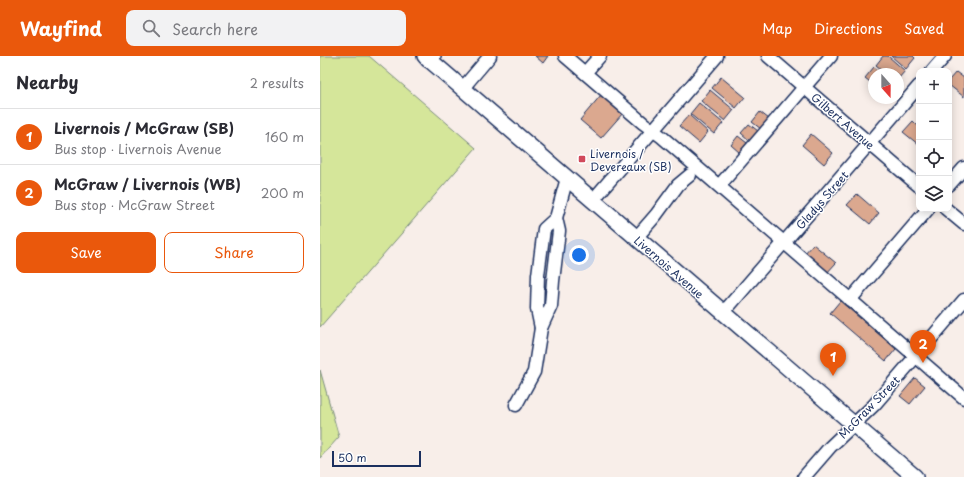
<!DOCTYPE html>
<meta charset="utf-8">
<style>
:root{--surface:#fff;--page:#f2f2f3;--text:#2b2b33;--muted:#7c7c81;--line:#e1e1e2;--accent:#ea580c}
body{margin:0;font-family:"Playpen Sans",sans-serif;background:var(--page);color:var(--text)}
.controls{position:absolute;right:12px;top:12px;display:grid;overflow:hidden;border-radius:8px;box-shadow:0 2px 10px #0003}
.controls button{width:36px;height:36px;display:grid;place-items:center;padding:0;border:0;border-bottom:1px solid var(--line);background:var(--surface);color:var(--text);font:20px sans-serif}
.compass{position:absolute;left:548px;top:12px;width:36px;height:36px;border-radius:50%;background:var(--surface);box-shadow:0 2px 10px #0003;rotate:159deg}
.scale{position:absolute;left:12px;bottom:10px;width:89px;box-sizing:border-box;padding-left:4px;border:2px solid #1b2f5e;border-top:0;font-size:11px;line-height:14px;white-space:nowrap;color:#1b2f5e;-webkit-text-stroke:3px #fff;paint-order:stroke}
.you{position:absolute;left:259px;top:199px;width:14px;height:14px;margin:-10px;border:3px solid #fff;border-radius:50%;background:#1a73e8;box-shadow:0 0 0 6px #1a73e833}
.badge{display:grid;place-items:center;width:26px;height:26px;border-radius:50%;background:var(--accent);color:#fff;font-size:13px;font-weight:700}
.pin{position:absolute;translate:-50% -33px;filter:drop-shadow(0 1px 2px #0008)}
.pin::after{content:'';position:absolute;top:21px;width:14px;height:12px;background:inherit;clip-path:polygon(0 0,100% 0,50% 100%)}
.list{margin:0;padding:0;list-style:none}
h2{display:flex;justify-content:space-between;align-items:center;height:52px;margin:0;padding:0 16px;font-size:17px}
h2 small{font-size:13px;font-weight:400;color:var(--muted)}
.list li{display:grid;grid-template-columns:26px 1fr auto;gap:12px;align-items:center;box-sizing:border-box;height:56px;padding:0 16px;border-top:1px solid var(--line)}
.list b{display:block;font-size:15px;white-space:nowrap}
.list p{margin:0;font-size:13px;white-space:nowrap;color:var(--muted)}
.list em{font-size:13px;font-style:normal;color:var(--muted)}
.actions{display:flex;gap:8px;padding:12px 16px}
.actions a{flex:1;padding:9px 0;border:1px solid var(--accent);border-radius:8px;text-align:center;font-size:14px;color:var(--accent)}
.actions .main{background:var(--accent);color:#fff}
.icon{flex:none;width:22px;height:22px;fill:none;stroke:currentColor;stroke-width:2;stroke-linecap:round;stroke-linejoin:round}
.map{position:relative;flex:none;width:644px;height:421px;overflow:hidden}
header{display:flex;align-items:center;gap:24px;box-sizing:border-box;height:56px;padding:0 20px;background:var(--accent);color:#fff}
header strong{font-size:19px}
nav{display:flex;gap:22px;margin-inline-start:auto;font-size:14px}
.search{width:280px;height:36px;background:var(--page);display:flex;align-items:center;gap:10px;box-sizing:border-box;padding:0 14px;border-radius:8px;color:var(--muted);font-size:15px}
main{display:flex}
aside{flex:1;background:var(--surface)}
.map>svg:first-child{display:block}
</style>
<header>
<strong>Wayfind</strong>
<div class="search"><svg class="icon" aria-label="search" viewBox="0 0 24 24"><circle cx="10" cy="10" r="6"/><path d="M15 15l6 6"/></svg>Search here</div>
<nav><a>Map</a><a>Directions</a><a>Saved</a></nav>
</header>
<main>
<aside>
<h2>Nearby<small>2 results</small></h2>
<ul class="list">
<li><span class="badge">1</span><div><b>Livernois / McGraw (SB)</b><p>Bus stop · Livernois Avenue</p></div><em>160 m</em></li>
<li><span class="badge">2</span><div><b>McGraw / Livernois (WB)</b><p>Bus stop · McGraw Street</p></div><em>200 m</em></li>
</ul>
<div class="actions"><a class="main">Save</a><a>Share</a></div>
</aside>
<div class="map">
<svg width="644" height="421" viewBox="0 0 644 421">
<rect width="100%" height="100%" fill="#f8eee9"/>
<filter id="ink" filterUnits="userSpaceOnUse"><feTurbulence type="fractalNoise" baseFrequency=".025" numOctaves="2"/><feDisplacementMap in="SourceGraphic" scale="8" xChannelSelector="R" yChannelSelector="G"/><feConvolveMatrix kernelMatrix="1 2 1 2 8 2 1 2 1" color-interpolation-filters="sRGB"/></filter>
<g filter="url(#ink)">
<g fill="#d5e69a" stroke="#788a7c">
<polygon points="0,0 49,0 156,92 0,271"/>
<polygon points="0,314 19,381 0,402"/>
</g>
<g fill="#dba88f" stroke="#1b2f5e">
<polygon points="215,0 228,0 223,7"/>
<polygon points="563,0 568,0 585,15 578,23 578,18 567,18 556,9"/>
<polygon points="571,0 593,0 595,2 586,13"/>
<polygon points="554,11 563,18 554,18 554,29 545,22"/>
<polygon points="636,16 644,22 644,41 629,29 629,24"/>
<polygon points="401,21 425,41 416,52 392,32"/>
<polygon points="390,34 414,54 405,65 381,45"/>
<polygon points="281,39 303,57 281,82 260,64"/>
<polygon points="379,47 403,67 394,78 370,58"/>
<polygon points="440,56 449,63 441,73 432,66"/>
<polygon points="369,59 388,76 379,87 359,70"/>
<polygon points="593,65 599,71 599,89 583,76"/>
<polygon points="429,68 438,75 430,85 421,77"/>
<polygon points="491,78 513,97 504,108 482,89"/>
<polygon points="418,80 427,87 420,97 411,89"/>
<polygon points="537,138 559,157 550,168 527,149"/>
<polygon points="493,188 516,207 506,218 484,198"/>
<polygon points="520,245 576,293 566,305 510,257"/>
<polygon points="595,322 605,330 590,348 580,340"/>
</g>
<g fill="none" stroke-linecap="round" stroke-linejoin="round">
<defs>
<g id="minor">
<polyline points="245,0 323,67 342,81 644,342"/>
<polyline points="448,0 599,130"/>
<polyline points="612,15 625,0"/>
<polyline points="265,17 280,0"/>
<polyline points="142,33 170,0"/>
<polyline points="629,129 644,112"/>
<polyline points="399,130 511,0"/>
<polyline points="273,144 397,0"/>
<polyline points="626,153 644,168"/>
<polyline points="316,182 336,159 358,129 370,119"/>
<polyline points="530,244 608,153"/>
<polyline points="403,257 599,30"/>
<polyline points="221,272 217,253 218,219 224,173 236,162 247,122"/>
<polyline points="196,349 214,316 221,272 231,250 233,225 239,175 236,162"/>
<polyline points="484,421 510,391 554,349 644,244"/>
</g>
<polyline id="major" points="105,0 595,421"/>
<polyline id="highway" points="109,3 112,0"/>
</defs>
<use href="#minor" stroke="#1b2f5e" stroke-width="15"/>
<use href="#major" stroke="#1b2f5e" stroke-width="18"/>
<use href="#highway" stroke="#1b2f5e" stroke-width="20"/>
<use href="#minor" stroke="#fff" stroke-width="12"/>
<use href="#major" stroke="#fff" stroke-width="15"/>
<use href="#highway" stroke="#fff" stroke-width="17"/>
</g>
</g>
<rect fill="#d1495b" stroke="#fff" stroke-width="1.5" x="258" y="99" width="8" height="8" rx="2"/>
<g text-anchor="middle" dominant-baseline="central" stroke-width="3" stroke-linejoin="round" paint-order="stroke">
<g font-size="11" fill="#1b2f5e" stroke="#fff">
<text transform="translate(523 65) rotate(41)">Gilbert Avenue</text>
<text transform="translate(502 144) rotate(-49)">Gladys Street</text>
<text transform="translate(349 211) rotate(41)">Livernois Avenue</text>
<text transform="translate(549 351) rotate(-46)">McGraw Street</text>
</g>
<g font-size="11" fill="#1b2f5e" stroke="#fff" text-anchor="start">
<text x="270" y="97">Livernois /<tspan x="270" dy="13">Devereaux (SB)</tspan></text>
</g>
</g>
</svg>
<div class="controls">
<button>+</button>
<button>−</button>
<button><svg class="icon" aria-label="locate" viewBox="0 0 24 24"><circle cx="12" cy="12" r="6"/><path d="M12 2v4M12 18v4M2 12h4M18 12h4"/></svg></button>
<button><svg class="icon" aria-label="layers" viewBox="0 0 24 24"><path d="M12 4l9 5-9 5-9-5zM3 14l9 5 9-5"/></svg></button>
</div>
<svg class="compass" viewBox="-18 -18 36 36"><path d="M0-13l5 13h-10z" fill="#e53935"/><path d="M0 13l5-13h-10z" fill="#7c7c81"/></svg>
<div class="scale">50 m</div>
<div class="you"></div>
<div class="pin badge" style="left:513px;top:320px">1</div>
<div class="pin badge" style="left:603px;top:307px">2</div>
</div>
</main>
